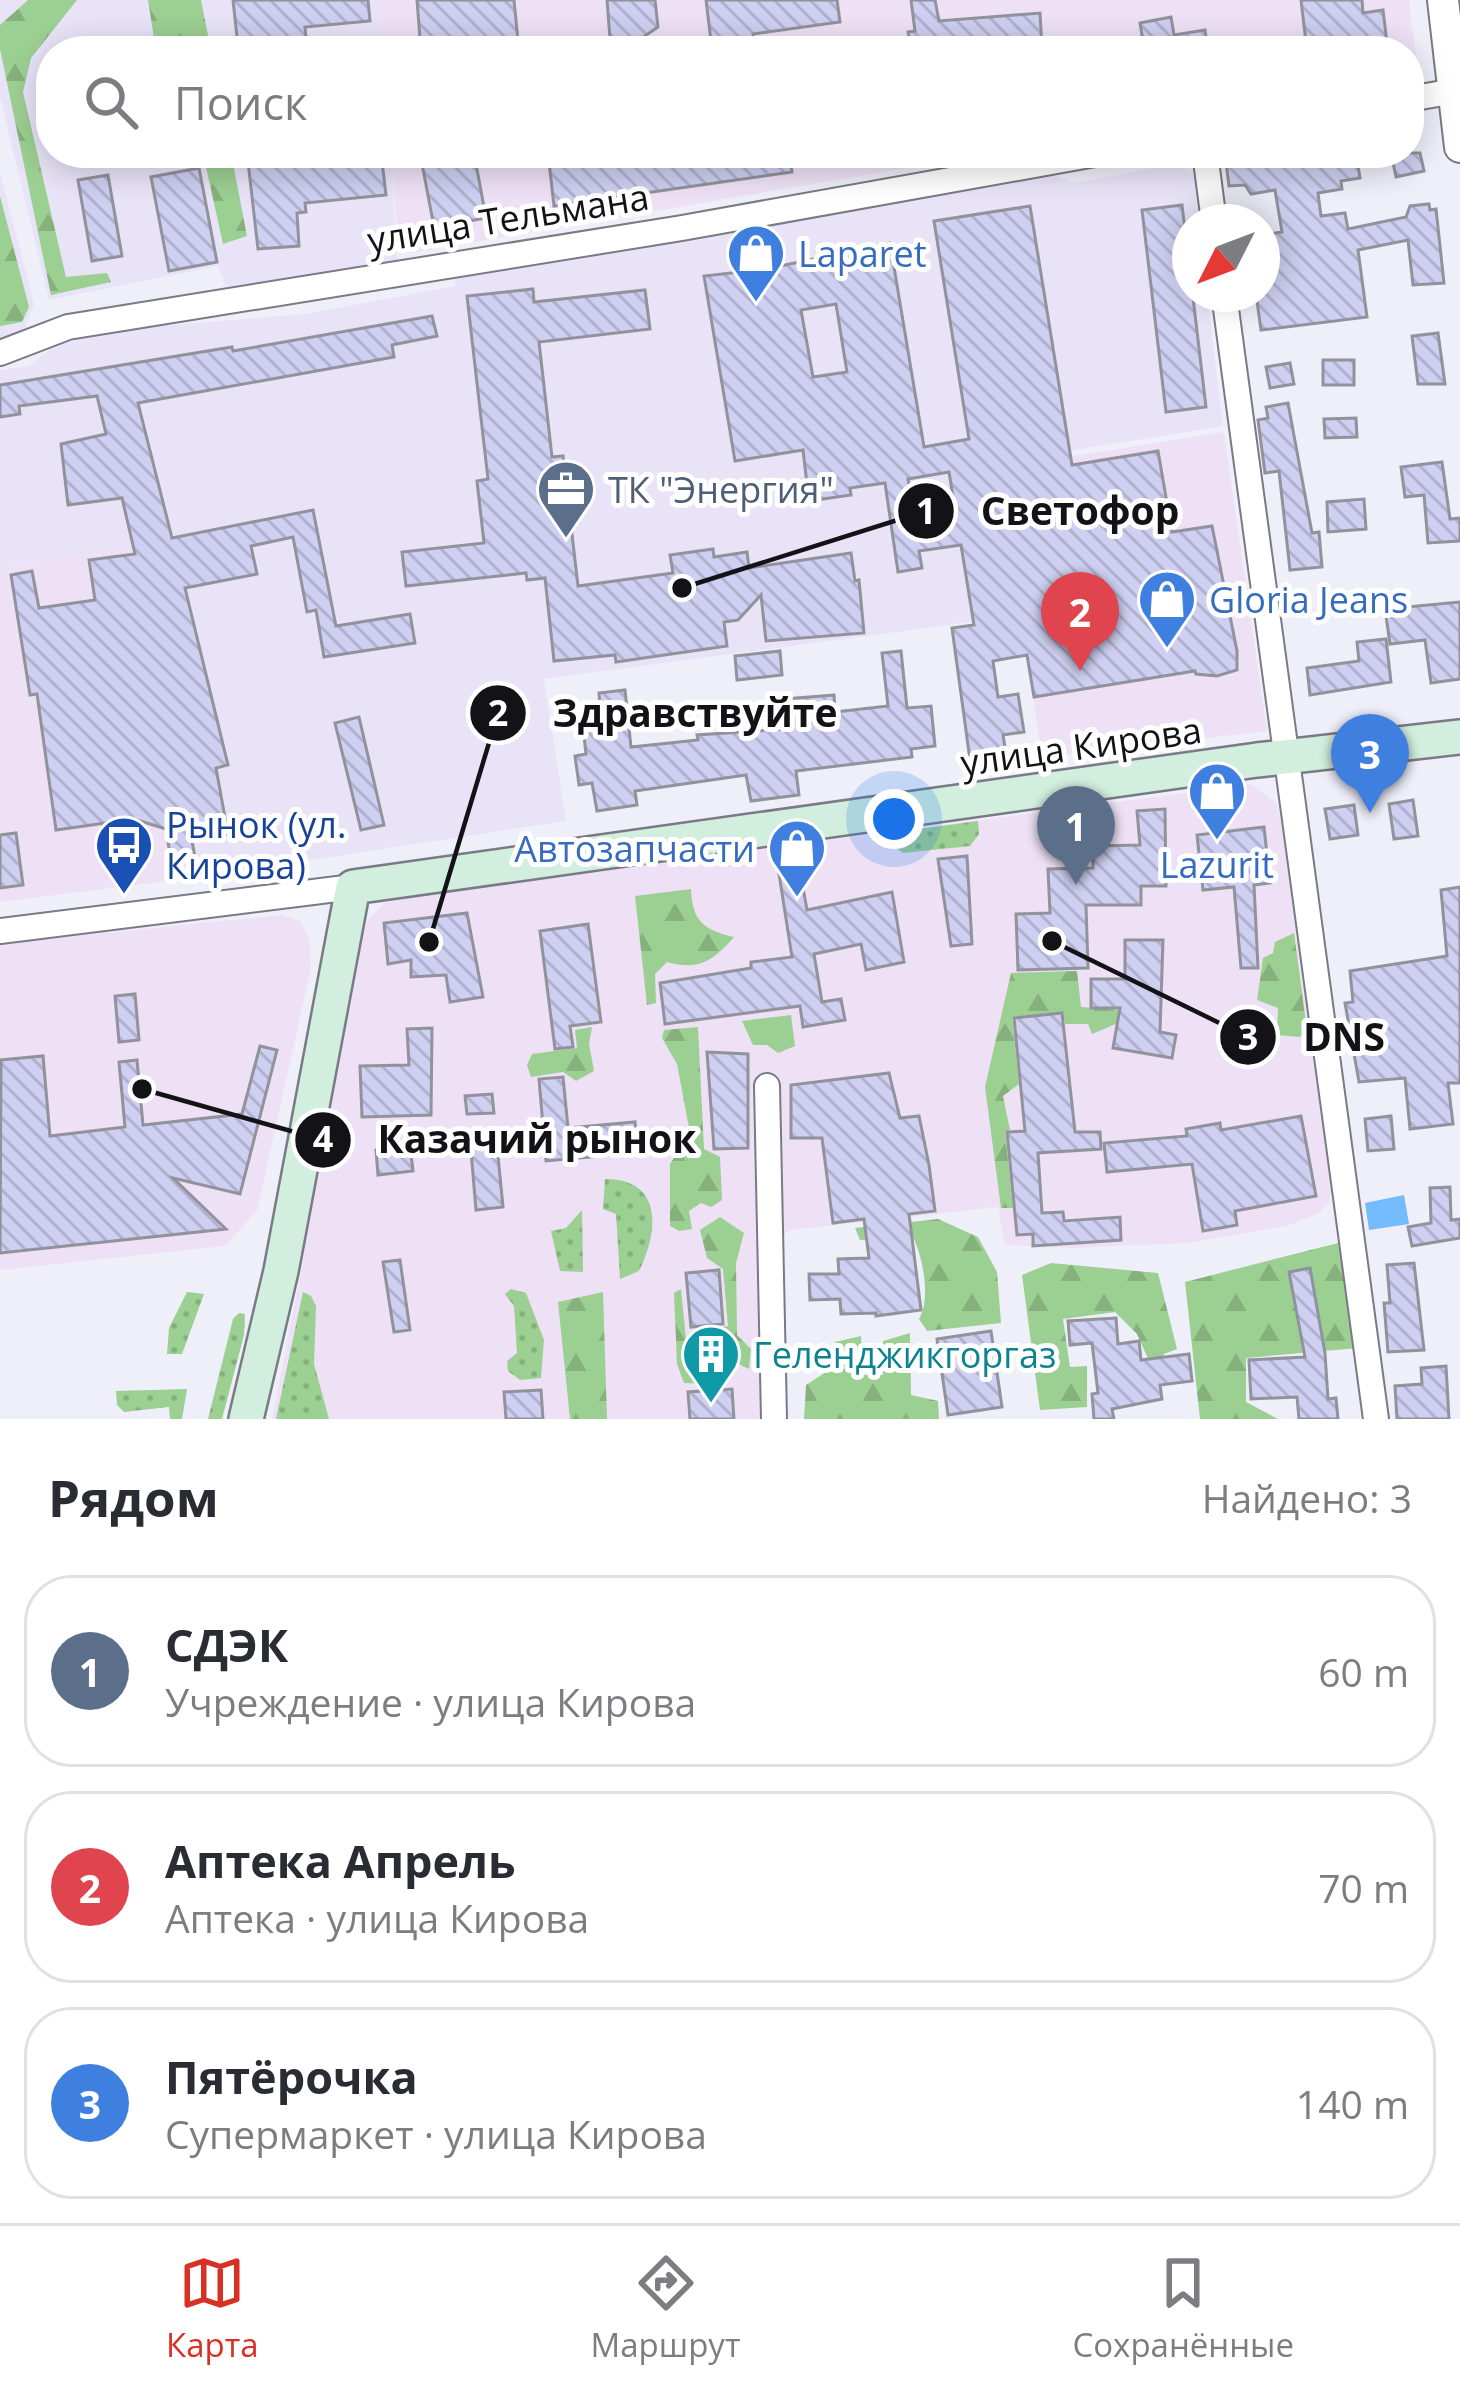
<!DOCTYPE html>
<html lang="ru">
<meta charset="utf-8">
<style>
:root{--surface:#fff;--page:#f2f2f3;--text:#2b2b33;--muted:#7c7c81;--line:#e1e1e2;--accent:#d93025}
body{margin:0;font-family:"Open Sans",sans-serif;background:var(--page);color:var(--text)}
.compass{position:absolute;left:1172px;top:204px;width:108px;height:108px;border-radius:50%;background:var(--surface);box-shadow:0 6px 30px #0003;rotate:228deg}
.you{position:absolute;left:894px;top:819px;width:42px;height:42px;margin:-30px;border:9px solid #fff;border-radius:50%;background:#1a73e8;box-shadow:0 0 0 18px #1a73e833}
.badge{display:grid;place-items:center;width:78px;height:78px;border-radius:50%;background:var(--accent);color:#fff;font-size:39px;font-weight:700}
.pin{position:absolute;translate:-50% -99px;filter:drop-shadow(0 3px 6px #0008)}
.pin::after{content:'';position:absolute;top:63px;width:42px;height:36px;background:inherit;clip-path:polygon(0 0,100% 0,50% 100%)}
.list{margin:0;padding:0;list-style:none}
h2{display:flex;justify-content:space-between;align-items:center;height:156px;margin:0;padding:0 48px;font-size:51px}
h2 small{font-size:39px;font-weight:400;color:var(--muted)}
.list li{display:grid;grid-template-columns:78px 1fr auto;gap:36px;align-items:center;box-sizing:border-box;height:192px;margin:0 24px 24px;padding:0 24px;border:3px solid var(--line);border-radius:48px}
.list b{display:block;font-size:45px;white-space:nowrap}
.list p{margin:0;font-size:39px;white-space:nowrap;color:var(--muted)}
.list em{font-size:39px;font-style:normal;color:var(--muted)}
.icon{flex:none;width:66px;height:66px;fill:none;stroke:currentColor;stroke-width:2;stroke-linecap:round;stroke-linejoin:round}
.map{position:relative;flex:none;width:1460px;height:1419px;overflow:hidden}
.search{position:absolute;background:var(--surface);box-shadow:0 6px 30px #0003;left:36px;right:36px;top:36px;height:132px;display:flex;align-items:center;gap:30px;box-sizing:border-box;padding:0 42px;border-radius:48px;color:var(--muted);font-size:45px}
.sheet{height:804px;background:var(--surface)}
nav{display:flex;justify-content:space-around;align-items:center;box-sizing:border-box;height:168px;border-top:3px solid var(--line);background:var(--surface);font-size:33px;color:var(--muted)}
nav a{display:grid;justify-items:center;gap:6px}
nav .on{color:var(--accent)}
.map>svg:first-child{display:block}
</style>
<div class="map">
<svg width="1460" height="1419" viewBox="0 0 1460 1419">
<defs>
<pattern id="grass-dots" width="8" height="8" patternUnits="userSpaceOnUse" patternTransform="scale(3)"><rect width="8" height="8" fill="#9ccf92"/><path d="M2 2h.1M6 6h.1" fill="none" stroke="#86b17d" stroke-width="1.8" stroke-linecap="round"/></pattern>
<pattern id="forest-firs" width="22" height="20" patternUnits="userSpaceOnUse" patternTransform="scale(3)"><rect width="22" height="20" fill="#9ccf92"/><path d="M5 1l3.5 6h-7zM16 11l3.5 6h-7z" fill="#86b17d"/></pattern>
<pattern id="building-back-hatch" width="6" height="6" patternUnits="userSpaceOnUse" patternTransform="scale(3)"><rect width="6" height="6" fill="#cecff1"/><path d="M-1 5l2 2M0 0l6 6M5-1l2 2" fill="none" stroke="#b0b1ce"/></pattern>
</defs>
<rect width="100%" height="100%" fill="#efeffa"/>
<g fill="#eee1f5">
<polygon points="379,0 1409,0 1419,80 1409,81 1409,51 383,51"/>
<polygon points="391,153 994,153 399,255"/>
<polygon points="1224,432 1267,731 1042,757 999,468"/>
<polygon points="132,546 180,815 190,814 200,877 0,902 0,568"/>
<polygon points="1251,784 1277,804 1281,821 1331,1190 1329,1203 1319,1213 1287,1226 1188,1243 1072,1248 1005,1245 998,1207 791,1230 760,1247 768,1419 272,1419 301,1272 354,947 361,928 384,903 400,897"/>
<polygon points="281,915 300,921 309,939 311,968 257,1211 225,1246 0,1270 0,944"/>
</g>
<g fill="#e9e3f8">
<polygon points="0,0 379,0 383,51 51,51 51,153 391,153 397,261 390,266 233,290 225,285 218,266 49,300 0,97"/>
<polygon points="1175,164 1193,174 1199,222 1190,222 1190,294 1207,294 1223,426 995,463 1017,616 544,679 566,821 200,877 190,815 180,816 132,547 0,568 0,370 29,366 48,351 70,342 149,327 305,314 455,286 455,276 1046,171 1073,183"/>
<polygon points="0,172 34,304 25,328 0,342"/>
</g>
<g fill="url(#grass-dots)">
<polygon points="978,821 979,834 970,846 903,853 891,844 889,833"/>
<path d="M 605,1179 C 663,1179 659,1230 639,1271 L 620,1279 L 616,1214 L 603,1209 Z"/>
<polygon points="582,1210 583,1272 560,1271 551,1231 566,1228"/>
<polygon points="511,1289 526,1293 544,1340 541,1378 520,1380 508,1371 507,1361 517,1353 514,1306 505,1294"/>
<polygon points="187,1292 204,1294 182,1354 167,1354 169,1328"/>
<polygon points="303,1292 311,1296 316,1306 314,1364 329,1419 276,1419"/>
<polygon points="239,1313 245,1314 244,1335 222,1419 208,1419 233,1319"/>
<polygon points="187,1389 182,1419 170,1419 169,1407 124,1412 117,1405 116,1391"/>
</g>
<g fill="url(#forest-firs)">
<polygon points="28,0 77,0 31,58 23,92 66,277 107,273 111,282 51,295 0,49 0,25"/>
<polygon points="148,0 201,0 211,51 156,51"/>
<polygon points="196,153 231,153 247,236 223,244 204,158"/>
<polygon points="0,196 29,307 22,322 0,326"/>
<path d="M 691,889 C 692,921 704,930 734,937 C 713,961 699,971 667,962 L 655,974 L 656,1003 L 647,1005 L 635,896 Z"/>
<polygon points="1294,933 1307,1030 1300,1037 1277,1035 1278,1008 1257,1000 1263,958 1273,953 1275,942"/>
<polygon points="1077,971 1081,1007 1131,1011 1130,1018 1092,1034 1088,1024 1065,1024 1063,1012 1012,1017 1019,1084 1003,1096 1010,1130 1005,1131 1013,1208 1001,1208 985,1087 1011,973"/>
<polygon points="791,1015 795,1046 778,1053 767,1045 753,1045 742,1021"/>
<polygon points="592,1027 589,1044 594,1071 576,1081 563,1072 531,1077 527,1065 532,1054 577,1048 575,1030"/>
<polygon points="698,1027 704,1149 720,1157 722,1200 711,1207 701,1203 689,1211 692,1229 679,1231 670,1226 670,1164 690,1133 677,1064 662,1038 664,1030"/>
<polygon points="720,1217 744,1233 736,1263 737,1335 751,1349 749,1369 732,1361 722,1367 725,1385 684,1383 677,1364 674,1293 681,1289 689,1369 708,1367 708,1330 728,1326 723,1269 707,1258 700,1230"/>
<path d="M 938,1219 L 978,1237 L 997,1272 L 1001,1323 L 927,1331 L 919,1319 C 931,1299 923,1259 914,1239 L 860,1240 L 855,1228 Z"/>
<polygon points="1338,1243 1358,1348 1246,1358 1246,1402 1278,1419 1200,1419 1185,1282"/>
<polygon points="1051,1263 1158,1273 1177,1349 1164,1354 1161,1365 1151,1365 1137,1334 1115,1312 1063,1319 1070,1367 1087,1366 1087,1407 1040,1410 1022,1275"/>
<polygon points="603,1292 607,1419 570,1419 558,1302"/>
<polygon points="910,1333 911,1395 938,1401 939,1419 804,1419 806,1385 826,1372 835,1342 861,1336 863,1375 883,1375 883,1341"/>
</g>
<polygon fill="#73bbfc" points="1404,1195 1409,1224 1369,1230 1365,1203"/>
<g fill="url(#building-back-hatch)" stroke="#92929c" stroke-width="3" fill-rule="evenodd">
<polygon points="233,0 368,0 370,21 305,27 306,38 238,46"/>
<polygon points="417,0 514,0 519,51 421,51"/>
<polygon points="607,0 655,0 658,27 639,40 640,51 611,51"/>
<polygon points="706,0 837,0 840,22 753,34 754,44 712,49"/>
<polygon points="911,0 935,0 939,21 1040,13 1042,47 912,51 908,32 915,31"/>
<polygon points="1301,0 1362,0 1363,13 1383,10 1388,51 1307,51"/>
<polygon points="1171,17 1174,35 1205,30 1208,51 1140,51 1139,42 1143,41 1140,23"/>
<polygon points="247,153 381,153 386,195 305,203 306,212 297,213 299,246 258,249"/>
<polygon points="420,153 474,153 486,218 434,227"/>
<polygon points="548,153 789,153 792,172 554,206"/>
<polygon points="1275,153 1356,153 1360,178 1341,181 1342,189 1318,193 1321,216 1345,213 1348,229 1406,217 1410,206 1429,204 1430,210 1436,209 1444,283 1413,285 1408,240 1358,250 1367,317 1261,330 1256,294 1262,294 1262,278 1267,278 1262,235 1282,232 1275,190 1251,194 1245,185 1229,186 1226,162"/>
<polygon points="1391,153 1420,153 1424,171 1396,177"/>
<polygon points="199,168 217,262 169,271 151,177"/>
<polygon points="108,175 122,256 92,261 78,180"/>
<polygon points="1182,205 1206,407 1166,412 1142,210"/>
<path d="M 1030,206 L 1072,465 L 1158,451 L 1172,532 L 1212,526 L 1237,651 L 1237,670 L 1217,676 L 1196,674 L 1195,671 L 1034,697 L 1027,655 L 993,661 L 998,697 L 1018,694 L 1024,732 L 1003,735 L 1006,754 L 970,760 L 952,628 L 974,625 L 961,545 L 919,551 L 922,568 L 898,572 L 885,483 L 850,488 L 851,495 L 809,501 L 803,450 L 735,461 L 704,276 L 766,269 L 890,243 L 924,447 L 969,439 L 934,221 ZM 836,304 L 847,372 L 813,377 L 801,310 ZM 949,472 L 956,515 L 915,520 L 908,479 Z"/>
<polygon points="533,289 534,302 645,290 650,329 539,342 552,457 563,456 578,586 673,573 670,555 713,549 714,557 747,552 749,568 851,553 855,581 859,580 864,633 766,641 761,595 738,620 724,622 727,646 616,662 615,655 554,661 545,578 527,580 526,573 406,586 402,552 484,543 477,481 488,479 467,296"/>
<polygon points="432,316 437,336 392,345 394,357 138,403 172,538 313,510 336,626 410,614 415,643 324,657 316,610 307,612 293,537 251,546 257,574 185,588 228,765 216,768 228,834 192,841 195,857 171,861 166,829 134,819 56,830 37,694 30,695 11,575 32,571 39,608 95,600 89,560 135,554 122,498 68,505 61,444 106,434 97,396 19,406 20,414 0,417 0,385 232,347 233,351"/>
<polygon points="1438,333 1445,384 1418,384 1412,336"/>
<rect x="1323" y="360" width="31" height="25"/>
<polygon points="1290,363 1294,384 1270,388 1266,367"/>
<polygon points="1288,403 1312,533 1319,532 1322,567 1290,570 1279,471 1265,473 1258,420 1268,418 1266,407"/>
<polygon points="1356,418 1357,437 1325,438 1324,419"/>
<polygon points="1442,462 1450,519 1460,518 1460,541 1428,543 1424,495 1405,497 1401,467"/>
<polygon points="1364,499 1366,529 1328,532 1327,502"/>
<polygon points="1460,602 1460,679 1431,683 1425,640 1390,644 1385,609"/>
<polygon points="1386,639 1391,682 1310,695 1307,668 1359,661 1357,642"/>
<polygon points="780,651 782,675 737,680 735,656"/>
<polygon points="901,651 907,708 931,706 935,746 911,749 912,757 796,771 799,795 751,801 746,775 635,791 637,805 597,811 592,783 579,785 575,756 586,754 581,709 600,707 599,693 625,690 631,747 698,740 697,735 786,729 784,699 834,695 835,712 888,706 882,653"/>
<polygon points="359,717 384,825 361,830 335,723"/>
<polygon points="1413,800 1418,836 1394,839 1389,804"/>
<polygon points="1354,805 1358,835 1330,839 1325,809"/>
<polygon points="1165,809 1166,886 1141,886 1141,905 1086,905 1088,968 1018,970 1016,914 1050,913 1048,869 1093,868 1093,846 1140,845 1137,811"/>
<polygon points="1264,827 1270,883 1254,885 1258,968 1241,968 1234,887 1203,890 1197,835"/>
<polygon points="16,833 23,885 0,888 0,835"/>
<polygon points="967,856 972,944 951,946 938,859"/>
<polygon points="800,871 807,910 892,892 904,962 866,970 861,944 814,954 822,1002 841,999 845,1020 803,1027 800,1006 665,1024 660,983 751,968 751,962 792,957 779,874"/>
<polygon points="1460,887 1460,1083 1448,1083 1453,1124 1410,1129 1405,1078 1359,1082 1345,1003 1353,1002 1350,971 1447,956 1441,890"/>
<polygon points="467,913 483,997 450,1002 446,975 411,977 411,960 388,964 384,923"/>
<polygon points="588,924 601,1022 570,1026 573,1047 555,1049 540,931"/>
<polygon points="1125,940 1163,940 1160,1032 1176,1035 1172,1058 1113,1048 1120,1008 1091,1008 1091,979 1125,979"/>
<polygon points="135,994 139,1040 119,1042 115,996"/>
<polygon points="1062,1013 1075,1132 1100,1132 1101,1149 1038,1153 1042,1213 1063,1212 1064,1221 1120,1217 1121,1240 1033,1246 1033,1234 1017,1235 1007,1132 1025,1131 1014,1018"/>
<polygon points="432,1028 431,1115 362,1117 360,1066 409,1065 407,1029"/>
<polygon points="260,1046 277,1050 240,1194 173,1178 226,1229 0,1253 1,1060 43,1056 50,1136 125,1127 119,1062 137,1060 143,1125 242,1114"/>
<polygon points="707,1052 748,1054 748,1148 714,1149"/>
<polygon points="889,1073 900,1118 919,1116 929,1165 935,1211 909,1214 921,1310 876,1316 876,1313 841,1314 840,1299 810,1300 809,1274 839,1274 838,1259 869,1258 864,1219 833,1223 822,1138 791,1138 791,1085"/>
<polygon points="563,1077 568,1128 635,1122 638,1153 546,1161 539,1079"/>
<polygon points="492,1094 494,1113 467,1114 465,1096"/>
<polygon points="1301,1116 1316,1196 1235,1211 1237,1225 1203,1231 1192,1164 1107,1172 1104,1143 1187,1136 1186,1129 1220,1123 1221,1130"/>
<polygon points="1391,1116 1394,1149 1368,1151 1365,1119"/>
<polygon points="496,1136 503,1207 476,1210 470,1139"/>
<polygon points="410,1146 413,1171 378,1175 376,1150"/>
<polygon points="1450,1187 1451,1220 1460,1219 1460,1238 1412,1246 1408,1227 1431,1223 1430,1188"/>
<polygon points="400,1260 410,1330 394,1332 383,1262"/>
<polygon points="1414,1263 1424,1350 1388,1352 1384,1303 1390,1303 1387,1265"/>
<polygon points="1310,1268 1325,1353 1328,1399 1336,1398 1338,1419 1299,1419 1297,1397 1251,1399 1249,1360 1305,1357 1289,1272"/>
<polygon points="719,1270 723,1324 691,1327 686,1273"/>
<polygon points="1116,1318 1118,1344 1139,1341 1141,1360 1189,1354 1192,1381 1160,1385 1162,1399 1112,1409 1114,1419 1094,1419 1092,1394 1098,1393 1092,1343 1070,1345 1068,1321"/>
<polygon points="991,1331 1002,1407 948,1415 937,1339"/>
<polygon points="1446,1366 1449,1419 1397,1419 1395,1386 1422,1384 1421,1368"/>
<polygon points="732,1389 734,1419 690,1419 688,1392"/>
<polygon points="541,1390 543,1419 506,1419 504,1392"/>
</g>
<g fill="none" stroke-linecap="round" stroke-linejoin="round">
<defs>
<g id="minor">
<polyline points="1409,99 1460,90"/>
<polyline points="1205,153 1214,222"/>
<polyline points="1224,294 1376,1419"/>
<polyline points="0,353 68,327 682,228 1101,153"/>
<polyline points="0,931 353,887"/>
<polyline points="767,1086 774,1419"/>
</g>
<polyline id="tertiary" points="1443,0 1460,147"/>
<polyline id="secondary" points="246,1419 281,1271 353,887 1257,760 1460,737"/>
</defs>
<use href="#minor" stroke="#7a7a84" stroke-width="28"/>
<use href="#tertiary" stroke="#7a7a84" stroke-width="34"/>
<use href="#secondary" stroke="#7a7a84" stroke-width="38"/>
<use href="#minor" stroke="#fff" stroke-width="24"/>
<use href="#tertiary" stroke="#fff" stroke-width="30"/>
<use href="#secondary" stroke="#d2eedf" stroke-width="33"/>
</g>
<defs>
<symbol id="shop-pin" viewBox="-11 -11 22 30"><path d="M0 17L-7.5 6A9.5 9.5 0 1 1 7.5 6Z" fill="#3f7fe0" stroke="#fff"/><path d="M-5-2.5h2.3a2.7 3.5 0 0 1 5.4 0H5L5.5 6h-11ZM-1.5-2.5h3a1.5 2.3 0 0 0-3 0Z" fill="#fff"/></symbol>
<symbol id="office-pin" viewBox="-11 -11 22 30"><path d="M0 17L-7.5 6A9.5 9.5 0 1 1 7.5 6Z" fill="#5c6f8a" stroke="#fff"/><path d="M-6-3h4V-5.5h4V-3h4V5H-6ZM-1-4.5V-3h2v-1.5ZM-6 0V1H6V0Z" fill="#fff"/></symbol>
<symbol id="bus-pin" viewBox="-11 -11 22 30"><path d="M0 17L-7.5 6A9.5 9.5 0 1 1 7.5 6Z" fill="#1a4fb4" stroke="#fff"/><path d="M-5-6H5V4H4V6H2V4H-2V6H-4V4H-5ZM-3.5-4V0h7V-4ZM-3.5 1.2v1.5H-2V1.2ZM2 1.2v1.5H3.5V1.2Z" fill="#fff"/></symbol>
<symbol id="building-pin" viewBox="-11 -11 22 30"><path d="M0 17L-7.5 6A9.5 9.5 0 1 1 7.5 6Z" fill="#0f9aa8" stroke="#fff"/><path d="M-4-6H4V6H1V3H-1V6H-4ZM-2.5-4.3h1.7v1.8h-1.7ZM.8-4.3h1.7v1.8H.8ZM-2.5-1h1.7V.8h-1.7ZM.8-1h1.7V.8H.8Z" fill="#fff"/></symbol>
</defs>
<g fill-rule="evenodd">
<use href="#shop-pin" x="723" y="220" width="66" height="90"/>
<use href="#office-pin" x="533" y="456" width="66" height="90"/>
<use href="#shop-pin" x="1134" y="566" width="66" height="90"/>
<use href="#shop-pin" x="1184" y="758" width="66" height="90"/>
<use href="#bus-pin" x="91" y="812" width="66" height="90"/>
<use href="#shop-pin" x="764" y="815" width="66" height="90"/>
<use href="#building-pin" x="678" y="1321" width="66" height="90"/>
</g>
<g text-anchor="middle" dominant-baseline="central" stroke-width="10" stroke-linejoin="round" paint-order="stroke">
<g font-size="36" fill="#131317" stroke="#fff">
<text transform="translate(508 218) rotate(-9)">улица Тельмана</text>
<text transform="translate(1081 746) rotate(-8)">улица Кирова</text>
</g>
<g font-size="36" fill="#366cbe" stroke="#fff" text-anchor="start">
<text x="798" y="253">Laparet</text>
<text x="1209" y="599">Gloria Jeans</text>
<text x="755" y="848" text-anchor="end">Автозапчасти</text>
<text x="1217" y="864" text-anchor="middle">Lazurit</text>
</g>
<g font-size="36" fill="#4e5e75" stroke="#fff" text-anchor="start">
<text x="608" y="489">ТК "Энергия"</text>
</g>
<g font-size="36" fill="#164399" stroke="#fff" text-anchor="start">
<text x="166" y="824">Рынок (ул.<tspan x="166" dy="41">Кирова)</tspan></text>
</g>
<g font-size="36" fill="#0d838f" stroke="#fff" text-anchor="start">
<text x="753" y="1354">Геленджикгоргаз</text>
</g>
</g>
<path fill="none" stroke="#131317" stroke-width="4.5" d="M682 588L926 511M429 942L498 713M1052 941L1248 1037M142 1089L323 1140"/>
<g fill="#131317" stroke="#fff" stroke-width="4.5">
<circle cx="682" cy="588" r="12"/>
<circle cx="429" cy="942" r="12"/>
<circle cx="1052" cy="941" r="12"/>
<circle cx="142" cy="1089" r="12"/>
<circle cx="926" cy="511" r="30"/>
<circle cx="498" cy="713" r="30"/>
<circle cx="1248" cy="1037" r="30"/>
<circle cx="323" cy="1140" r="30"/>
</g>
<g font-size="36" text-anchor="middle" font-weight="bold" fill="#fff">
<text x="926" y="524">1</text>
<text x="498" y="726">2</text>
<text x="1248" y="1050">3</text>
<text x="323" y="1152">4</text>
</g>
<g font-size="39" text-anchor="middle" font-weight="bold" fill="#131317" stroke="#fff" stroke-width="10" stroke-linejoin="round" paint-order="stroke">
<text x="1080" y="525">Светофор</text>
<text x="695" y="727">Здравствуйте</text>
<text x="1344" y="1051">DNS</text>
<text x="537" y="1153">Казачий рынок</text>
</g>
</svg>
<svg class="compass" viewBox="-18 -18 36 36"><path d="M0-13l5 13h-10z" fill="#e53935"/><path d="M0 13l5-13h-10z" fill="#7c7c81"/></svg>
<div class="you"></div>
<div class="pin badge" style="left:1076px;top:885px;background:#5c6f8a">1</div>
<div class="pin badge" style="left:1080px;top:671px;background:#e0444e">2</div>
<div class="pin badge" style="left:1370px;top:813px;background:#3f7fe0">3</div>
<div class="search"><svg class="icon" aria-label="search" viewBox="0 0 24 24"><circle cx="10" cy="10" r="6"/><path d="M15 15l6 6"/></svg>Поиск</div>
</div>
<section class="sheet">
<h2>Рядом<small>Найдено: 3</small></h2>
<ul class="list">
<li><span class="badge" style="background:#5c6f8a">1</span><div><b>СДЭК</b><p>Учреждение · улица Кирова</p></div><em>60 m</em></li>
<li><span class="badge" style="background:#e0444e">2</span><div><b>Аптека Апрель</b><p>Аптека · улица Кирова</p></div><em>70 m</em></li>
<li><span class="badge" style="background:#3f7fe0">3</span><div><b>Пятёрочка</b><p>Супермаркет · улица Кирова</p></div><em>140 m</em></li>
</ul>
</section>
<nav>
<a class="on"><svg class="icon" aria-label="map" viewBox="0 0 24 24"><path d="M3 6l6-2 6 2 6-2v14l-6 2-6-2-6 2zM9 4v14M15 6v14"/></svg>Карта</a>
<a><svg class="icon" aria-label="directions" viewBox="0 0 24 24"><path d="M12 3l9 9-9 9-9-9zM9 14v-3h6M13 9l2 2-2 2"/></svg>Маршрут</a>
<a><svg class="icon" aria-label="saved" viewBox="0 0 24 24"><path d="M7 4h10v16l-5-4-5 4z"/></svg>Сохранённые</a>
</nav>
